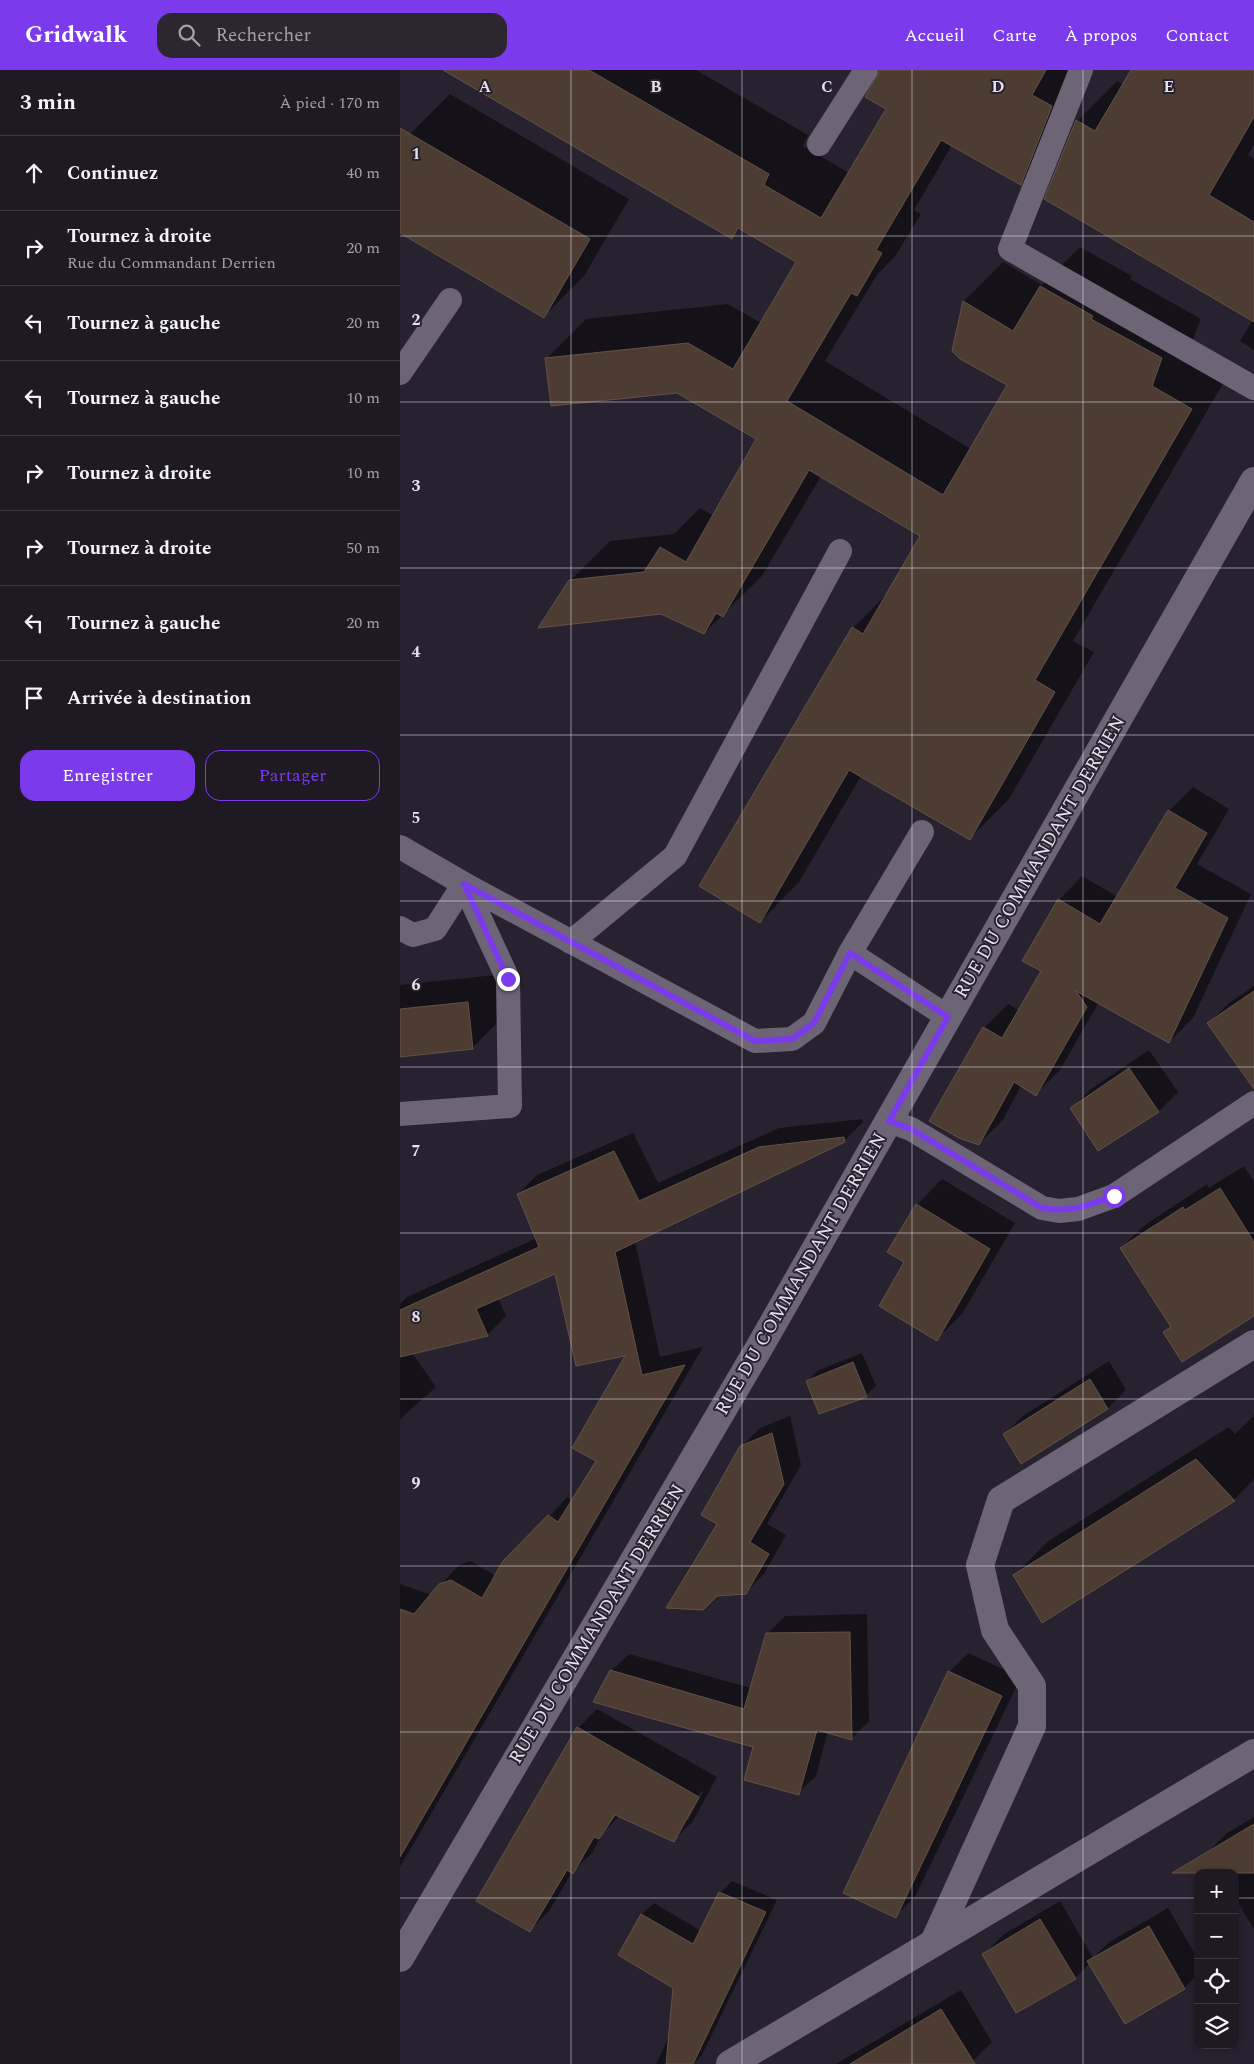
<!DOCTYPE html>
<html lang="fr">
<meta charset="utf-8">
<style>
:root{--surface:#1e1923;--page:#2b2630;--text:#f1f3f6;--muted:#a1a0a6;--line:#3c3841;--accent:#7c3aed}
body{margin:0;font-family:Spectral,serif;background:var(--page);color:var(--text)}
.controls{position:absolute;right:15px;bottom:15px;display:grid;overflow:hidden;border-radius:10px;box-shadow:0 2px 8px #0003}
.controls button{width:45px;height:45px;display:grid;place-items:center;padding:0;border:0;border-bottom:1px solid var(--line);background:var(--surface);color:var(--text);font:25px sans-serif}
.stop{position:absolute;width:15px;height:15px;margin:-11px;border:4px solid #7c3aed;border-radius:50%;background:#fff}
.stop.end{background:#7c3aed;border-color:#fff;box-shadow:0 1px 5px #0008}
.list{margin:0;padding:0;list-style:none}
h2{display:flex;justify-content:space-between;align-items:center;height:65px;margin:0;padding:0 20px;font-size:21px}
h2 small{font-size:16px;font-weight:400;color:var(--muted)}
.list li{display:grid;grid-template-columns:32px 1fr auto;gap:15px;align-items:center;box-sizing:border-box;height:75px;padding:0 20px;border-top:1px solid var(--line)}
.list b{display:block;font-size:19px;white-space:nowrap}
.list p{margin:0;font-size:16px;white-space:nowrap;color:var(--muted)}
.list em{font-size:16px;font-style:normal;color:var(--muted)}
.actions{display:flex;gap:10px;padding:15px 20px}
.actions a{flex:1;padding:11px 0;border:1px solid var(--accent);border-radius:15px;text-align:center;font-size:18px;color:var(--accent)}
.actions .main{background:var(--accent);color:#fff}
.icon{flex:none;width:28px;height:28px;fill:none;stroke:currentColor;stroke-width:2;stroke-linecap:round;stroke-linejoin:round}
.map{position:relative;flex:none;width:854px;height:1994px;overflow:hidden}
header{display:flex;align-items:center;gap:30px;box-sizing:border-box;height:70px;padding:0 25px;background:var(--accent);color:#fff}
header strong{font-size:24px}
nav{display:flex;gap:28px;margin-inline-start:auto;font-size:18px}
.search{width:350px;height:45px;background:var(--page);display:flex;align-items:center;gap:12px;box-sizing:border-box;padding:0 18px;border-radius:15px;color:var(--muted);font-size:19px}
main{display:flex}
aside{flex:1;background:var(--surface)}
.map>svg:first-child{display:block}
</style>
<header>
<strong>Gridwalk</strong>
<div class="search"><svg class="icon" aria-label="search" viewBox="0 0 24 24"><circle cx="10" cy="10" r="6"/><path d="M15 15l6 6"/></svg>Rechercher</div>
<nav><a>Accueil</a><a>Carte</a><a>À propos</a><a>Contact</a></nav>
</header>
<main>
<aside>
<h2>3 min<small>À pied · 170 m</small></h2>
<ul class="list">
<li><svg class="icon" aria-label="ahead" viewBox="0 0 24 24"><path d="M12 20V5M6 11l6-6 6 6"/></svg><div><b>Continuez</b></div><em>40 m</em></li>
<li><svg class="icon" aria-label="right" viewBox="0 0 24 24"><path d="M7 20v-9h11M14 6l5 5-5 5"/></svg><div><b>Tournez à droite</b><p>Rue du Commandant Derrien</p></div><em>20 m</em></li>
<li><svg class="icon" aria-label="left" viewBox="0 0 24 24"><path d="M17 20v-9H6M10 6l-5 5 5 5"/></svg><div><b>Tournez à gauche</b></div><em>20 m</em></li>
<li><svg class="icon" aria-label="left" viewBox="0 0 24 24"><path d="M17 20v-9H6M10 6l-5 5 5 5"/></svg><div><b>Tournez à gauche</b></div><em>10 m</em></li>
<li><svg class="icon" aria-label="right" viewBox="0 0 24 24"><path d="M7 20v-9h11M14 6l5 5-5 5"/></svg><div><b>Tournez à droite</b></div><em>10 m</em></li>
<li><svg class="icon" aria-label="right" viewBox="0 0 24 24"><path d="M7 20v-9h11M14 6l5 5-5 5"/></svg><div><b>Tournez à droite</b></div><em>50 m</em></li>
<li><svg class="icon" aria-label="left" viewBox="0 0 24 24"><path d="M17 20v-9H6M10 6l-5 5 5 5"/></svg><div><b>Tournez à gauche</b></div><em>20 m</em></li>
<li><svg class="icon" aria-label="arrive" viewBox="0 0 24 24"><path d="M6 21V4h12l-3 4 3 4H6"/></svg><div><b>Arrivée à destination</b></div></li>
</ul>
<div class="actions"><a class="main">Enregistrer</a><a>Partager</a></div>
</aside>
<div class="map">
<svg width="854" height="1994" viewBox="0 0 854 1994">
<rect width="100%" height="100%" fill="#28212f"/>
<g fill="#0007" fill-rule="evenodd">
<polygon points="56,0 296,0 408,65 403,76 449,103 487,38 482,0 689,0 660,74 620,114 552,75 514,140 521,144 496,185 477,205 425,291 571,379 609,314 553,281 564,231 603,192 642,215 680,177 732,206 730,209 801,249 790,276 831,300 673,571 694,582 609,729 570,768 461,706 399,812 360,852 453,558 488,523 521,465 421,406 362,506 304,563 261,543 170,511 210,471 274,464 300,438 314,446 358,368 277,322 146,289 186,249 328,234 361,253 398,192 341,158 332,167"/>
<polygon points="733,0 854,0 854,74 848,85 854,89 854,280 840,271 853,250 677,51 717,11 724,15"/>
<polygon points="50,24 229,129 184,206 144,246 0,162 0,81 10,64"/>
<polygon points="793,717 829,739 797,794 851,824 793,948 769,972 699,932 660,1000 636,1024 621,1016 603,1050 579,1074 584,958 608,934 620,941 643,901 659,830 682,806 718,827 769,741"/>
<polygon points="95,905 99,951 72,978 0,985 0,915"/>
<polygon points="854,916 854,982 809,953 828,934"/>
<polygon points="749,980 778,1022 759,1041 698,1079 672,1038 691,1019"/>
<polygon points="462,1049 463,1052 444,1071 235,1171 260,1287 303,1277 0,1797 0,1514 31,1525 59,1495 70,1491 96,1506 167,1427 173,1431 198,1391 227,1284 155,1203 98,1228 106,1246 87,1265 12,1283 36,1317 0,1349 0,1234 7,1227 137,1168 118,1124 137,1105 233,1063 258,1113 379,1058"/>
<polygon points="844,1096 854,1112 854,1245 765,1262 771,1256 721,1178 745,1155 807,1114 809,1118"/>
<polygon points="542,1109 615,1153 562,1244 536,1270 506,1192 517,1135"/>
<polygon points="462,1283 476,1316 466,1325 408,1311 417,1301"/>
<polygon points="709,1291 726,1320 708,1338 622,1392 605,1364 623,1346"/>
<polygon points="854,1345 854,1409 834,1430 615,1505 647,1472 829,1357 835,1364"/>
<polygon points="390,1346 401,1395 367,1454 386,1465 364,1504 345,1523 318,1453 341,1377 360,1358"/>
<polygon points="467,1544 469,1651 452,1668 428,1661 416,1706 398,1723 355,1676 211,1601 229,1584 351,1618 367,1564 385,1546"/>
<polygon points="568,1583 621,1607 515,1827 495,1846 549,1602"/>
<path d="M 197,1639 L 317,1707 L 293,1751 L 274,1770 L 220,1745 L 203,1763 L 192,1783 L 172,1802 L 149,1841 L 129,1861 L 178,1658 ZM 301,1721 L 303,1722 L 288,1750 L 285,1750 Z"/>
<polygon points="854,1747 854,1859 835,1828 835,1803 808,1782 827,1763"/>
<polygon points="332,1811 377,1830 302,1985 294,1994 256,1994 270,1965 274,1918 220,1884 242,1844 254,1833 301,1861 320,1823"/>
<polygon points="660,1831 693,1888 708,1873 768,1838 798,1889 798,1904 784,1918 690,1893 675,1908 584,1884 603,1865"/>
<polygon points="561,1920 592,1972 573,1991 568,1994 436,1994"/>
</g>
<g fill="#4c3c32" stroke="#635248">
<polygon points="43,0 189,0 369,104 364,115 421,148 486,39 465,27 480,0 646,0 632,25 652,36 621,115 541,70 476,180 482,183 457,226 451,223 387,331 543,425 607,315 560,289 552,281 563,231 613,261 640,216 693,246 691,249 762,288 752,316 792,339 635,610 655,622 570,770 449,700 360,853 299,816 452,557 463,564 520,466 409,400 323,547 316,543 304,564 261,544 138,558 169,510 244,502 260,477 286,492 356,369 277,323 151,336 145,288 288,273 333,299 396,192 338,158 332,169"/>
<polygon points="731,0 854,0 854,47 809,125 854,152 854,252 644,129 676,50 695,61"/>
<polygon points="0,58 190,169 144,248 0,163"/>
<polygon points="768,740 807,763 775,818 828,848 769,973 676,921 687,937 636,1026 614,1012 579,1075 559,1068 529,1051 583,957 602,968 641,901 622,891 658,829 700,854"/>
<polygon points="854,921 854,1019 807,953"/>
<polygon points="68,932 73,979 0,987 0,939"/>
<polygon points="729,998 759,1042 698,1081 670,1038"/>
<polygon points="444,1067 445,1072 215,1182 242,1305 285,1295 0,1787 0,1539 14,1544 39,1514 51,1510 82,1528 103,1491 148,1445 158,1452 196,1391 172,1378 225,1286 176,1296 155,1204 76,1239 88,1266 0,1287 0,1240 139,1177 117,1124 214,1081 239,1131 359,1077"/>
<polygon points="820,1118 854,1172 854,1246 782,1292 763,1262 771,1257 720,1178 783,1137 785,1140"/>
<polygon points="516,1134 590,1179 537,1271 479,1236 504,1192 487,1182"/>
<polygon points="453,1292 467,1327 419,1344 406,1311"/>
<polygon points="690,1309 708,1339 621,1394 603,1364"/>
<polygon points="372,1363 384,1414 350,1472 369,1484 346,1524 317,1526 303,1540 266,1538 317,1454 301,1445 340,1376"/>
<polygon points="796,1389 835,1431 642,1553 613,1505"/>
<polygon points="450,1562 452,1670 417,1660 399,1725 344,1710 353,1677 193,1632 210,1600 344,1639 366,1563"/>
<polygon points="548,1601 602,1626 496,1848 443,1823"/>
<polygon points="177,1657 299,1727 274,1772 215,1745 199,1769 194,1767 173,1804 167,1800 130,1862 76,1831"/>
<polygon points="854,1754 854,1803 772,1803"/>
<polygon points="319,1822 366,1842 293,1994 266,1994 273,1918 218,1885 241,1844 293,1874"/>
<polygon points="640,1849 676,1909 616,1943 582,1884"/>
<polygon points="749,1856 785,1919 725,1954 687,1891"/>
<polygon points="541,1939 575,1994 450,1994"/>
</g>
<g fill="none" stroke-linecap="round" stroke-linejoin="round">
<g stroke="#6d6576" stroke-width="24">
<polyline points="681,0 610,179 854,318"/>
<polyline points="419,74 466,0"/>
<polyline points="0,303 50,230"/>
<polyline points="0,777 64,814 35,859 13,865 0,858"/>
<polyline points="171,872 275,786 440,481"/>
<polyline points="450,883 522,762"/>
<polyline points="0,1044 110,1036 108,909 64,814 355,971 392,969 414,953 450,883 548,947"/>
<polyline points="489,1051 511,1059 642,1138 659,1141 678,1139 714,1126 854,1033"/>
</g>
<g stroke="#6d6576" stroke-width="28">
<polyline points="534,1872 632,1656 632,1616 595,1560 580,1495 601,1430 854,1274"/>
<polyline points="330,1994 854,1683"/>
</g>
<polyline stroke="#6d6576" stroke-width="28" points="0,1888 359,1278 854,411"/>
</g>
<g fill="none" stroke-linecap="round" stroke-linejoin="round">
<path stroke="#7c3aed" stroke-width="6" d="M 108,909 L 64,814 L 355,971 L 392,969 L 414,953 L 450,883 L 548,947 L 489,1051 L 511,1059 L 642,1138 C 669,1143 689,1135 714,1126"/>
</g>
<path fill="none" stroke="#e6e2ec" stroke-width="1" stroke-opacity="0.55" d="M 171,0 L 171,1994M 342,0 L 342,1994M 512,0 L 512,1994M 683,0 L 683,1994M 0,166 L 854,166M 0,332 L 854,332M 0,498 L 854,498M 0,665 L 854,665M 0,831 L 854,831M 0,997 L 854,997M 0,1163 L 854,1163M 0,1329 L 854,1329M 0,1496 L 854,1496M 0,1662 L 854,1662M 0,1828 L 798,1828M 835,1828 L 854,1828"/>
<g text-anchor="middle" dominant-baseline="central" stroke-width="4" stroke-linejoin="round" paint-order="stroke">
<g font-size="19" fill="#e6e2ec" stroke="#28212f">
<text transform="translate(640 787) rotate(-60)">RUE DU COMMANDANT DERRIEN</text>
<text transform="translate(401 1204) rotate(-60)">RUE DU COMMANDANT DERRIEN</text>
<text transform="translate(197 1554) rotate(-59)">RUE DU COMMANDANT DERRIEN</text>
</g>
</g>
<g font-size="16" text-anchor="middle" font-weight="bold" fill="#e6e2ec" stroke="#28212f" stroke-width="4" stroke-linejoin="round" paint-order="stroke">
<text x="85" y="22">A</text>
<text x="256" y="22">B</text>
<text x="427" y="22">C</text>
<text x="598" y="22">D</text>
<text x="769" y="22">E</text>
<text x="16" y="89">1</text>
<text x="16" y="255">2</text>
<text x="16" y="421">3</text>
<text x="16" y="587">4</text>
<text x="16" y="753">5</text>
<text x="16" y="920">6</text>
<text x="16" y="1086">7</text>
<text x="16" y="1252">8</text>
<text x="16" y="1418">9</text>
</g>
</svg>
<div class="controls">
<button>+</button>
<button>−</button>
<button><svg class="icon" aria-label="locate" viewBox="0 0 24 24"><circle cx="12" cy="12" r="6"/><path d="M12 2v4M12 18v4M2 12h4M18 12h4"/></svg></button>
<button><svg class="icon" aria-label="layers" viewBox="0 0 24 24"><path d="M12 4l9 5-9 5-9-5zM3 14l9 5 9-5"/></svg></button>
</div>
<div class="stop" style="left:714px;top:1126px"></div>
<div class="stop end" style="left:108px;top:909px"></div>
</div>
</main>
